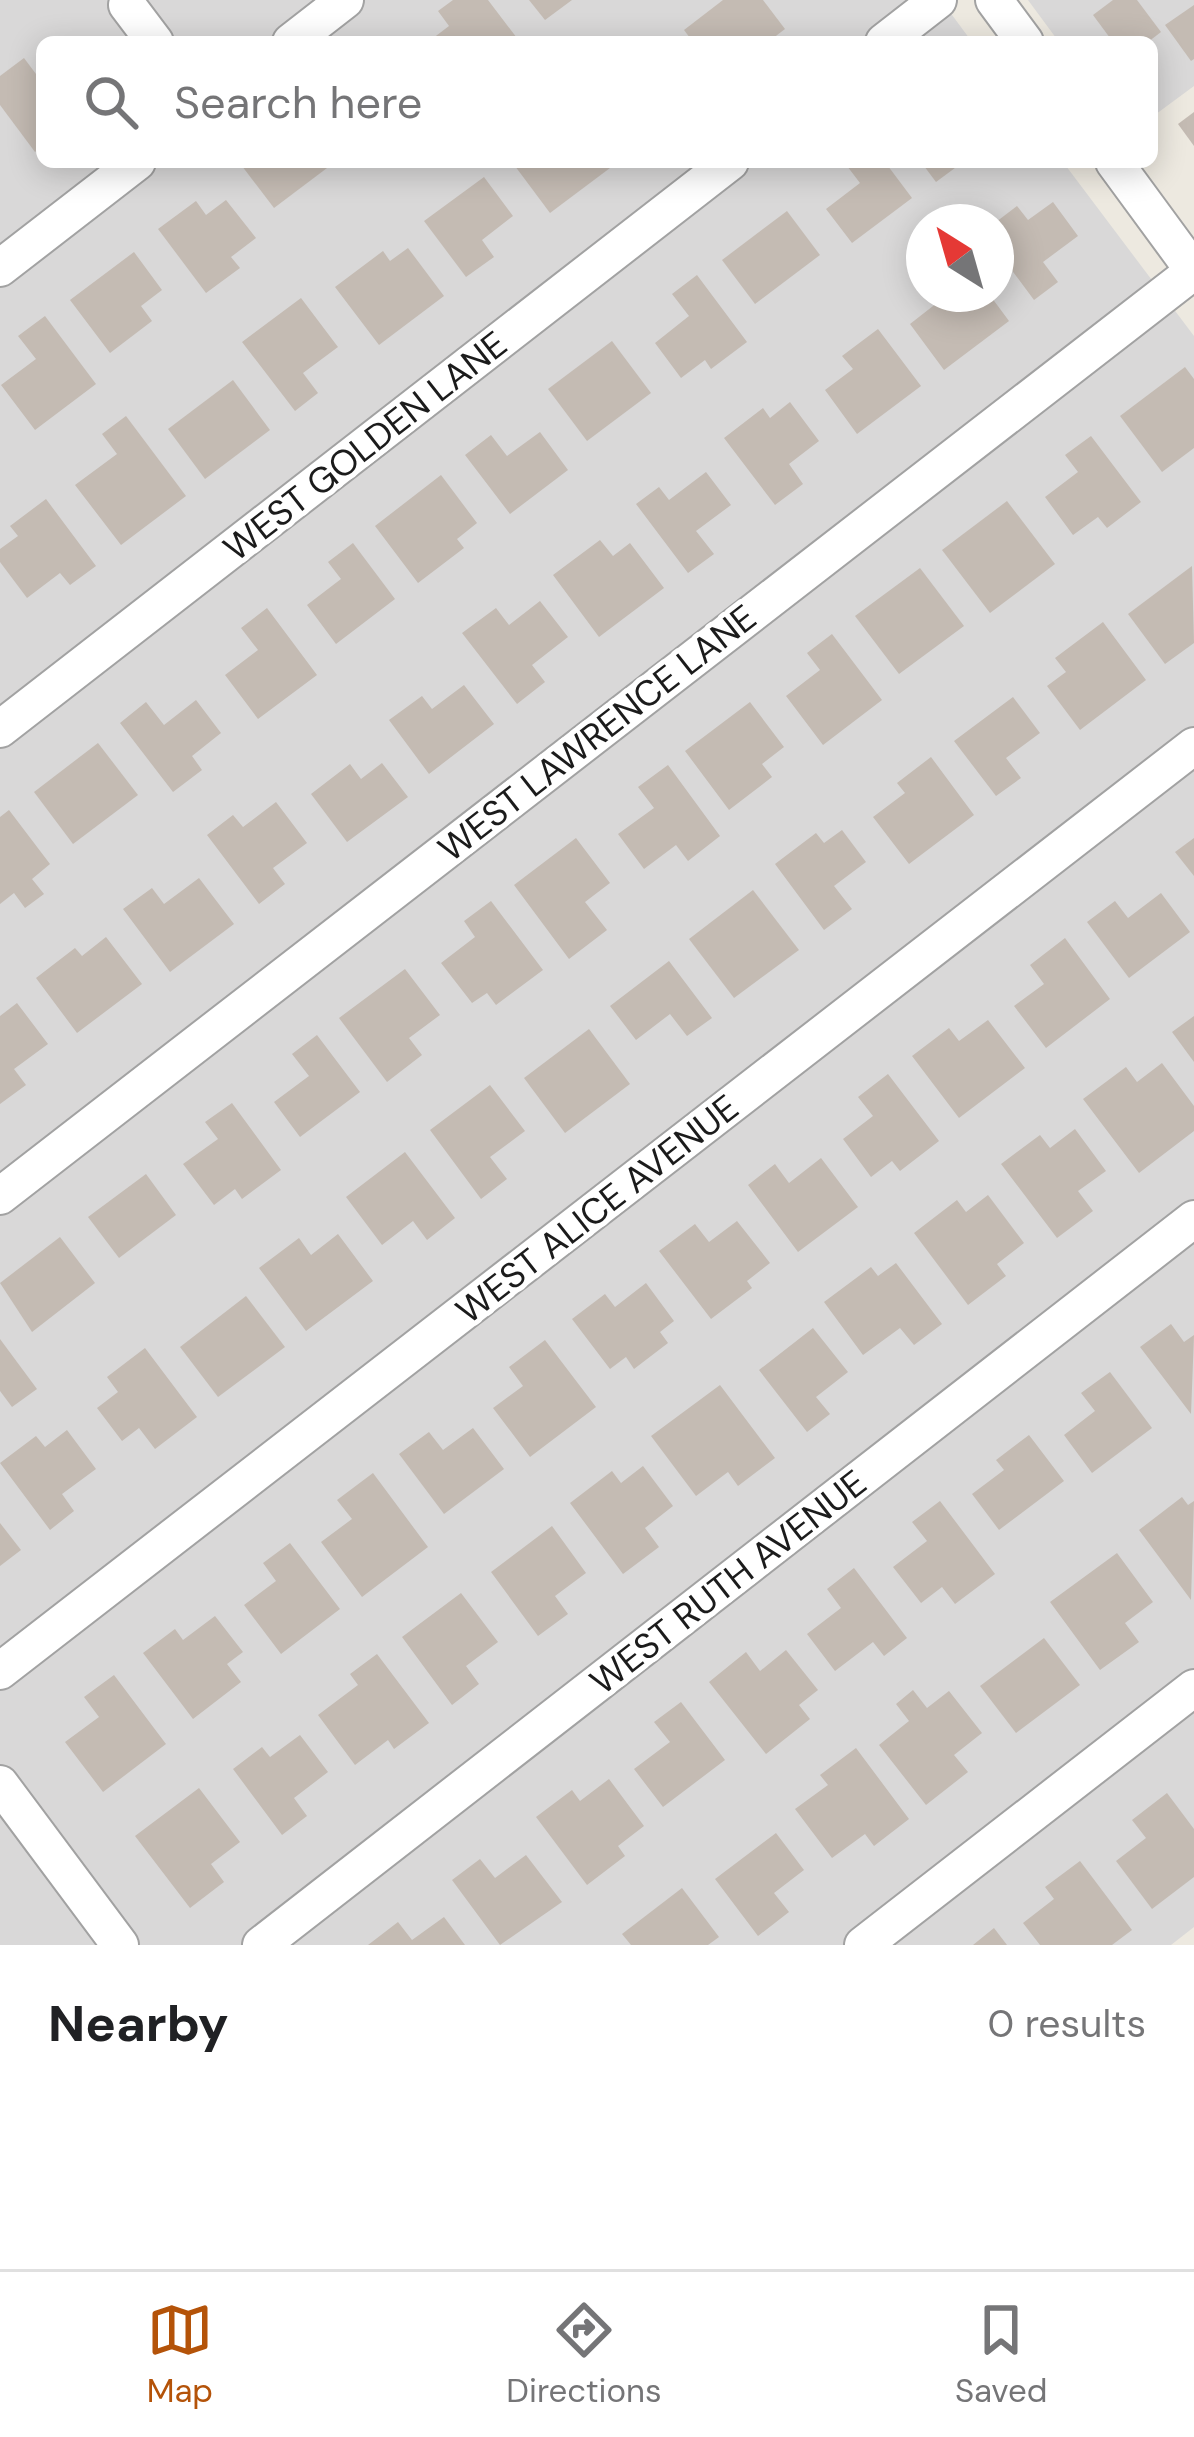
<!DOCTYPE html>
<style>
:root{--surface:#fff;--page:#f2f2f2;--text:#202124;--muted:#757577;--line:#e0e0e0;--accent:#b45309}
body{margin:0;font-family:"DM Sans",sans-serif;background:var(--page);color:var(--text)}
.compass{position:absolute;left:906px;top:204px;width:108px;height:108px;border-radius:50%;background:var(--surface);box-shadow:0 6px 30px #0003;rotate:323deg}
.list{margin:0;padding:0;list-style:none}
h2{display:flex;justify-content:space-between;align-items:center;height:156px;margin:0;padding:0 48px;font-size:51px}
h2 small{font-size:39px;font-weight:400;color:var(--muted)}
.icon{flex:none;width:66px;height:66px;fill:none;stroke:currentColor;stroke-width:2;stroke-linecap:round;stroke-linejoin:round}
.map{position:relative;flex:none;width:1194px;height:1945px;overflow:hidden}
.search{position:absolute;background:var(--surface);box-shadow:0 6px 30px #0003;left:36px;right:36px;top:36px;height:132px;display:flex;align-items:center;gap:30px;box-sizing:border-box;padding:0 42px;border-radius:18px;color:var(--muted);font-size:45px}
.sheet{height:324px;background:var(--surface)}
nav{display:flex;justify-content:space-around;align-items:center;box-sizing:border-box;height:168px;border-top:3px solid var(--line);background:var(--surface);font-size:33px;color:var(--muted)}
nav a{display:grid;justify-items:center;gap:6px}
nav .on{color:var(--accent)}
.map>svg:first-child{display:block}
</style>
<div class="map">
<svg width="1194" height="1945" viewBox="0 0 1194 1945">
<rect width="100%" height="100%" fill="#ede9e0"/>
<g fill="#d9d8d8" fill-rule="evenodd">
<path d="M 0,0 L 941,0 L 972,42 L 42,42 L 42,162 L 1063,162 L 1194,336 L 1194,1927 L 1171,1945 L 0,1945 ZM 924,222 L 996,222 L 996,294 L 924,294 Z"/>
<polygon points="1028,0 1194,0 1194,86 1152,117 1152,42 1059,42"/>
</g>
<g fill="#c4bbb3">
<polygon points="453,0 488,0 520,42 428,42 449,26 438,11"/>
<polygon points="529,0 572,0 545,20"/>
<polygon points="723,0 763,0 785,29 768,42 693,42 684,30"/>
<polygon points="1113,0 1137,0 1161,32 1148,42 1113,42 1093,15"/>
<polygon points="1194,5 1194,59 1191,61 1165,25"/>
<polygon points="24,58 42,82 42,146 35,152 0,105 0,76"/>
<polygon points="1194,112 1194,146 1178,124"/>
<polygon points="248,162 335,162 274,208 242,166"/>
<polygon points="512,162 618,162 550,213"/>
<polygon points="844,162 885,162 912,198 852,243 826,209 860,183"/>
<polygon points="921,162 963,162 936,182"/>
<polygon points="484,177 513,216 482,240 494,257 466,277 424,221"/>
<polygon points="226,200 256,238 231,257 240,268 206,293 158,229 196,201 206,215"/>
<polygon points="1053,202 1078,236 1043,262 1058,282 1034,300 996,249 996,222 1017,206 1028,220"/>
<polygon points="787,211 820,255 755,304 722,260"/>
<polygon points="408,248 444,296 379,345 335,287 383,251 390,261"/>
<polygon points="134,252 162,290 141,306 152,321 110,353 70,300"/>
<polygon points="697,275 747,342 711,369 705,360 681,378 655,343 689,316 672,294"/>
<polygon points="938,294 989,294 1009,321 944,370 910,324 942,299"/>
<polygon points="301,298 338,347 303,373 318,393 295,411 242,342"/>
<polygon points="45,316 96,384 35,430 1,385 36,359 18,336"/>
<polygon points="878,329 921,386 857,434 825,390 853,369 842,356"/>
<polygon points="612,341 651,393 587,441 548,389"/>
<polygon points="1185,367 1194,379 1194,448 1162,472 1120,416"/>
<polygon points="233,380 270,430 205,479 168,429"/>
<polygon points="790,402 819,441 789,464 803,484 775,505 724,438 763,408 770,418"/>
<polygon points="126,416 186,496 121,545 75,485 117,454 102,434"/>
<polygon points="540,432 568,470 510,514 465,455 491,435 507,456"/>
<polygon points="1091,436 1141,502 1107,528 1098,517 1073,535 1045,497 1078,472 1065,455"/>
<polygon points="706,472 731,505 696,531 714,554 688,573 636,504 659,487 669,500"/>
<polygon points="441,475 477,523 457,539 464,548 418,583 375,526"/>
<polygon points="46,499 96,566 70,585 60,573 27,598 0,562 0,549 18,536 10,526"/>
<polygon points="1007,501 1055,564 990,613 942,550"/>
<polygon points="600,540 613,556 630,543 664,588 599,637 553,575"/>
<polygon points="353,543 395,599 336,644 307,605 341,579 328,562"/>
<polygon points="1192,566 1194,643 1165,664 1128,614"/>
<polygon points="920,568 964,626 899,674 855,616"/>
<polygon points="540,601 568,637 532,665 545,682 517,704 462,633 496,608 509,625"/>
<polygon points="267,608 317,675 258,719 225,675 258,650 241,628"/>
<polygon points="1103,622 1146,680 1080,730 1047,686 1066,672 1055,658"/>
<polygon points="832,634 882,700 823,745 786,696 820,670 807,653"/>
<polygon points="464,685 494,724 429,774 389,720 422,696 432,709"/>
<polygon points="1013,697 1040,733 1006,758 1021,778 996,796 954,741"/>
<polygon points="196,700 221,733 192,756 202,770 173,792 120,723 146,702 164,725"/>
<polygon points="750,702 784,747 762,764 772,777 729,810 685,751"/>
<polygon points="98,743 138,795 73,844 34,792"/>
<polygon points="931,757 974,815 909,864 873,817 905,793 897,783"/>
<polygon points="382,763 408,797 347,842 311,794 350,764 361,779"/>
<polygon points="668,765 720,836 688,861 676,845 644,869 618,834 654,808 638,787"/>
<polygon points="276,802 307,843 273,868 285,884 259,904 207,835 233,815 243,827"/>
<polygon points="9,810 50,864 32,879 44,894 25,908 14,893 0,904 0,817"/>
<polygon points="842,830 866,862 834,886 852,909 824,930 775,864 816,833 824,843"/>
<polygon points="576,838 610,883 585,902 607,930 569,959 514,885"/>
<polygon points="1194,838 1194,876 1175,852"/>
<polygon points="199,878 234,924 170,972 123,909 152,888 164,904"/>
<polygon points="753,890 799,950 734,998 689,939"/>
<polygon points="1161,893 1190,932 1129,978 1087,922 1115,901 1128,918"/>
<polygon points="491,901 543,970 496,1005 487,993 472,1003 441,963 475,937 464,921"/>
<polygon points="106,937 142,984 77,1033 36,978 75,948 82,956"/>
<polygon points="1065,938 1110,999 1046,1048 1014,1006 1044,984 1030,965"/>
<polygon points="669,961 712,1018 687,1036 670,1014 636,1040 610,1006"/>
<polygon points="405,969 440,1015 409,1038 422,1055 387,1082 339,1018"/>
<polygon points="17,1003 48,1044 14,1069 26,1085 0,1104 0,1016"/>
<polygon points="1194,1016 1194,1062 1172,1032"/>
<polygon points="988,1020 1025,1068 959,1118 912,1056 949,1028 959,1041"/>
<polygon points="589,1029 630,1084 565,1133 524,1078"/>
<polygon points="317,1035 360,1092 300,1137 274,1102 309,1076 292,1054"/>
<polygon points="1162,1063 1194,1106 1194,1131 1139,1173 1083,1099 1126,1067 1137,1082"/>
<polygon points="888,1074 939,1141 900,1171 892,1161 871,1177 843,1139 873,1116 858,1097"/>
<polygon points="490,1085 525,1131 490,1157 507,1179 481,1199 430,1130"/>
<polygon points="232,1103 281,1170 242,1199 235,1189 214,1205 183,1164 218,1139 205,1122"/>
<polygon points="1075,1129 1106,1171 1078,1191 1093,1211 1057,1238 1001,1164 1040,1135 1050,1148"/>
<polygon points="405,1152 455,1218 427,1240 413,1221 382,1245 346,1197"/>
<polygon points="821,1158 858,1207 798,1252 748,1185 775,1164 789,1183"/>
<polygon points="146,1174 176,1215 119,1258 88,1217"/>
<polygon points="988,1195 1024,1243 997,1264 1006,1276 968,1305 914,1233 957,1200 966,1212"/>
<polygon points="737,1221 770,1263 747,1281 752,1288 711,1319 659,1251 695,1224 709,1242"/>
<polygon points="338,1234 373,1281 306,1331 259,1268 299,1238 311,1255"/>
<polygon points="60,1237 95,1283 32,1332 0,1283"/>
<polygon points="896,1263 942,1324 914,1345 900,1328 863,1355 824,1302 871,1267 878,1276"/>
<polygon points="646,1283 674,1321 660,1332 668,1343 634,1369 626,1357 610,1369 572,1319 605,1294 615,1307"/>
<polygon points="246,1296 285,1347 218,1397 180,1347"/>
<polygon points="1171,1324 1184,1342 1194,1335 1191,1414 1140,1347"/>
<polygon points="813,1328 848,1372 816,1397 830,1414 807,1432 759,1370"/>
<polygon points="0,1339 37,1389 12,1407 0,1391"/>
<polygon points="545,1340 596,1407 530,1457 493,1408 523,1386 509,1367"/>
<polygon points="145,1348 197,1417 155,1449 139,1428 122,1441 97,1408 118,1392 107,1377"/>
<polygon points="1110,1372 1152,1428 1092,1473 1064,1435 1095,1411 1081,1393"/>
<polygon points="720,1385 775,1458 738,1486 728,1472 696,1496 651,1436"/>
<polygon points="473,1428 504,1469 444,1514 399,1454 429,1432 443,1450"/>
<polygon points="67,1430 96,1469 62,1494 74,1511 50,1530 0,1463 36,1436 45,1447"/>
<polygon points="1029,1435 1064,1481 999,1530 972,1494 1004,1470 996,1460"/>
<polygon points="643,1466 673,1506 645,1528 659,1547 623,1574 570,1503 612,1471 621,1483"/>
<polygon points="373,1473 428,1547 362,1597 321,1542 352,1519 337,1500"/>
<polygon points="1182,1497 1188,1505 1194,1501 1191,1600 1139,1530"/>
<polygon points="940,1501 995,1574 955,1604 942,1587 921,1603 893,1567 927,1541 912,1522"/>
<polygon points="0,1523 21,1550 0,1566"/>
<polygon points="552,1526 586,1573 555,1596 568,1614 538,1636 491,1572"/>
<polygon points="290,1543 340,1609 281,1654 244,1605 276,1581 263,1563"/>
<polygon points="1117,1553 1153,1602 1125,1623 1139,1642 1100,1670 1050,1602"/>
<polygon points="854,1568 907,1638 884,1656 873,1642 835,1671 807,1634 841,1608 827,1589"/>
<polygon points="461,1593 498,1642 466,1666 479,1684 452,1705 402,1637"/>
<polygon points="215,1616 243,1652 227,1664 241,1682 193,1719 143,1653 175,1629 183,1640"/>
<polygon points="1044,1638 1080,1685 1016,1733 980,1686"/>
<polygon points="786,1650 818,1690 799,1705 810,1719 766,1754 709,1682 746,1652 760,1671"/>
<polygon points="377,1654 429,1723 394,1749 388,1740 355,1765 318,1715 358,1685 350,1674"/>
<polygon points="114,1675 166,1744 103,1792 65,1742 99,1717 84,1697"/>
<polygon points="913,1690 927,1708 949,1691 982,1733 954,1755 968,1772 926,1805 879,1745 909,1721 896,1704"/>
<polygon points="681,1702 725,1760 663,1807 634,1769 670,1742 654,1722"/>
<polygon points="300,1735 328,1772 294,1798 307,1816 282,1835 233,1769 262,1747 270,1757"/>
<polygon points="856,1748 909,1819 874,1846 865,1834 832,1858 795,1809 828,1785 820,1775"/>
<polygon points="609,1779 644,1826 618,1846 625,1856 587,1885 536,1817 572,1790 580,1801"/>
<polygon points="199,1788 240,1842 211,1864 224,1882 190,1908 135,1836"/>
<polygon points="1167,1793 1194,1829 1194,1877 1152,1909 1116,1861 1146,1838 1132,1820"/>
<polygon points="776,1833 804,1870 774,1893 789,1912 758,1936 715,1879"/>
<polygon points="526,1855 562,1902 500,1945 452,1880 480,1859 495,1878"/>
<polygon points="1080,1861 1132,1930 1112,1945 1040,1945 1023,1923 1054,1899 1045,1887"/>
<polygon points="682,1888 719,1937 708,1945 631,1945 622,1934"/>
<polygon points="444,1917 465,1945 368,1945 398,1922 412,1940"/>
<polygon points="994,1928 1007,1945 973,1945"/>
</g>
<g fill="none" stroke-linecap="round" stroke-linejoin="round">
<defs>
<g id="minor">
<polyline points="994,0 1025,42"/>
<polyline points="127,5 155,42"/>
<polyline points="291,42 345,0"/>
<polyline points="884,42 938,0"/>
<polyline points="1114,162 1194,271"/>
<polyline points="0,268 137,162"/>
<polyline points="0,729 730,162"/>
<polyline points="0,1196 1194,271"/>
<polyline points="0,1671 1194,746"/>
<polyline points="0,1784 120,1945"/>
<polyline points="261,1945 1194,1219"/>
<polyline points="863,1945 1194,1688"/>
</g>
</defs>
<use href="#minor" stroke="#a2a2a2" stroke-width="40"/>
<use href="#minor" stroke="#fff" stroke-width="36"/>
</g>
<g text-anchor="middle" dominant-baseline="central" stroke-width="10" stroke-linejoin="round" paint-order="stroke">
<g font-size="36" fill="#1b1b1b" stroke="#fff">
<text transform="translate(365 446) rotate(-38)">WEST GOLDEN LANE</text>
<text transform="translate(597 733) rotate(-38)">WEST LAWRENCE LANE</text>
<text transform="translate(597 1209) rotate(-38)">WEST ALICE AVENUE</text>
<text transform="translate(728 1582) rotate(-38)">WEST RUTH AVENUE</text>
</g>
</g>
</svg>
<svg class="compass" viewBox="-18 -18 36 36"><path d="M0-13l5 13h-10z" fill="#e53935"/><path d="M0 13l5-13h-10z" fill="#757577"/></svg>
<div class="search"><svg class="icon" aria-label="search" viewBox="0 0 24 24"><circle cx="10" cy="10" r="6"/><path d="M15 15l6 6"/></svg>Search here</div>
</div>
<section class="sheet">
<h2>Nearby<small>0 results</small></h2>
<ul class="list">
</ul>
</section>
<nav>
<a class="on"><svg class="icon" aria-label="map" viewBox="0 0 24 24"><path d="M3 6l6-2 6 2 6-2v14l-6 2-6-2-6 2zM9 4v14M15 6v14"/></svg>Map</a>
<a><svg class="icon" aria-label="directions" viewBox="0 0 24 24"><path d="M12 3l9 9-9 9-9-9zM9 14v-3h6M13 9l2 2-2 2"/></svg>Directions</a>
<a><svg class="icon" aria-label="saved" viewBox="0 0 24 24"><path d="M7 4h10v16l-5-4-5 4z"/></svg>Saved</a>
</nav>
